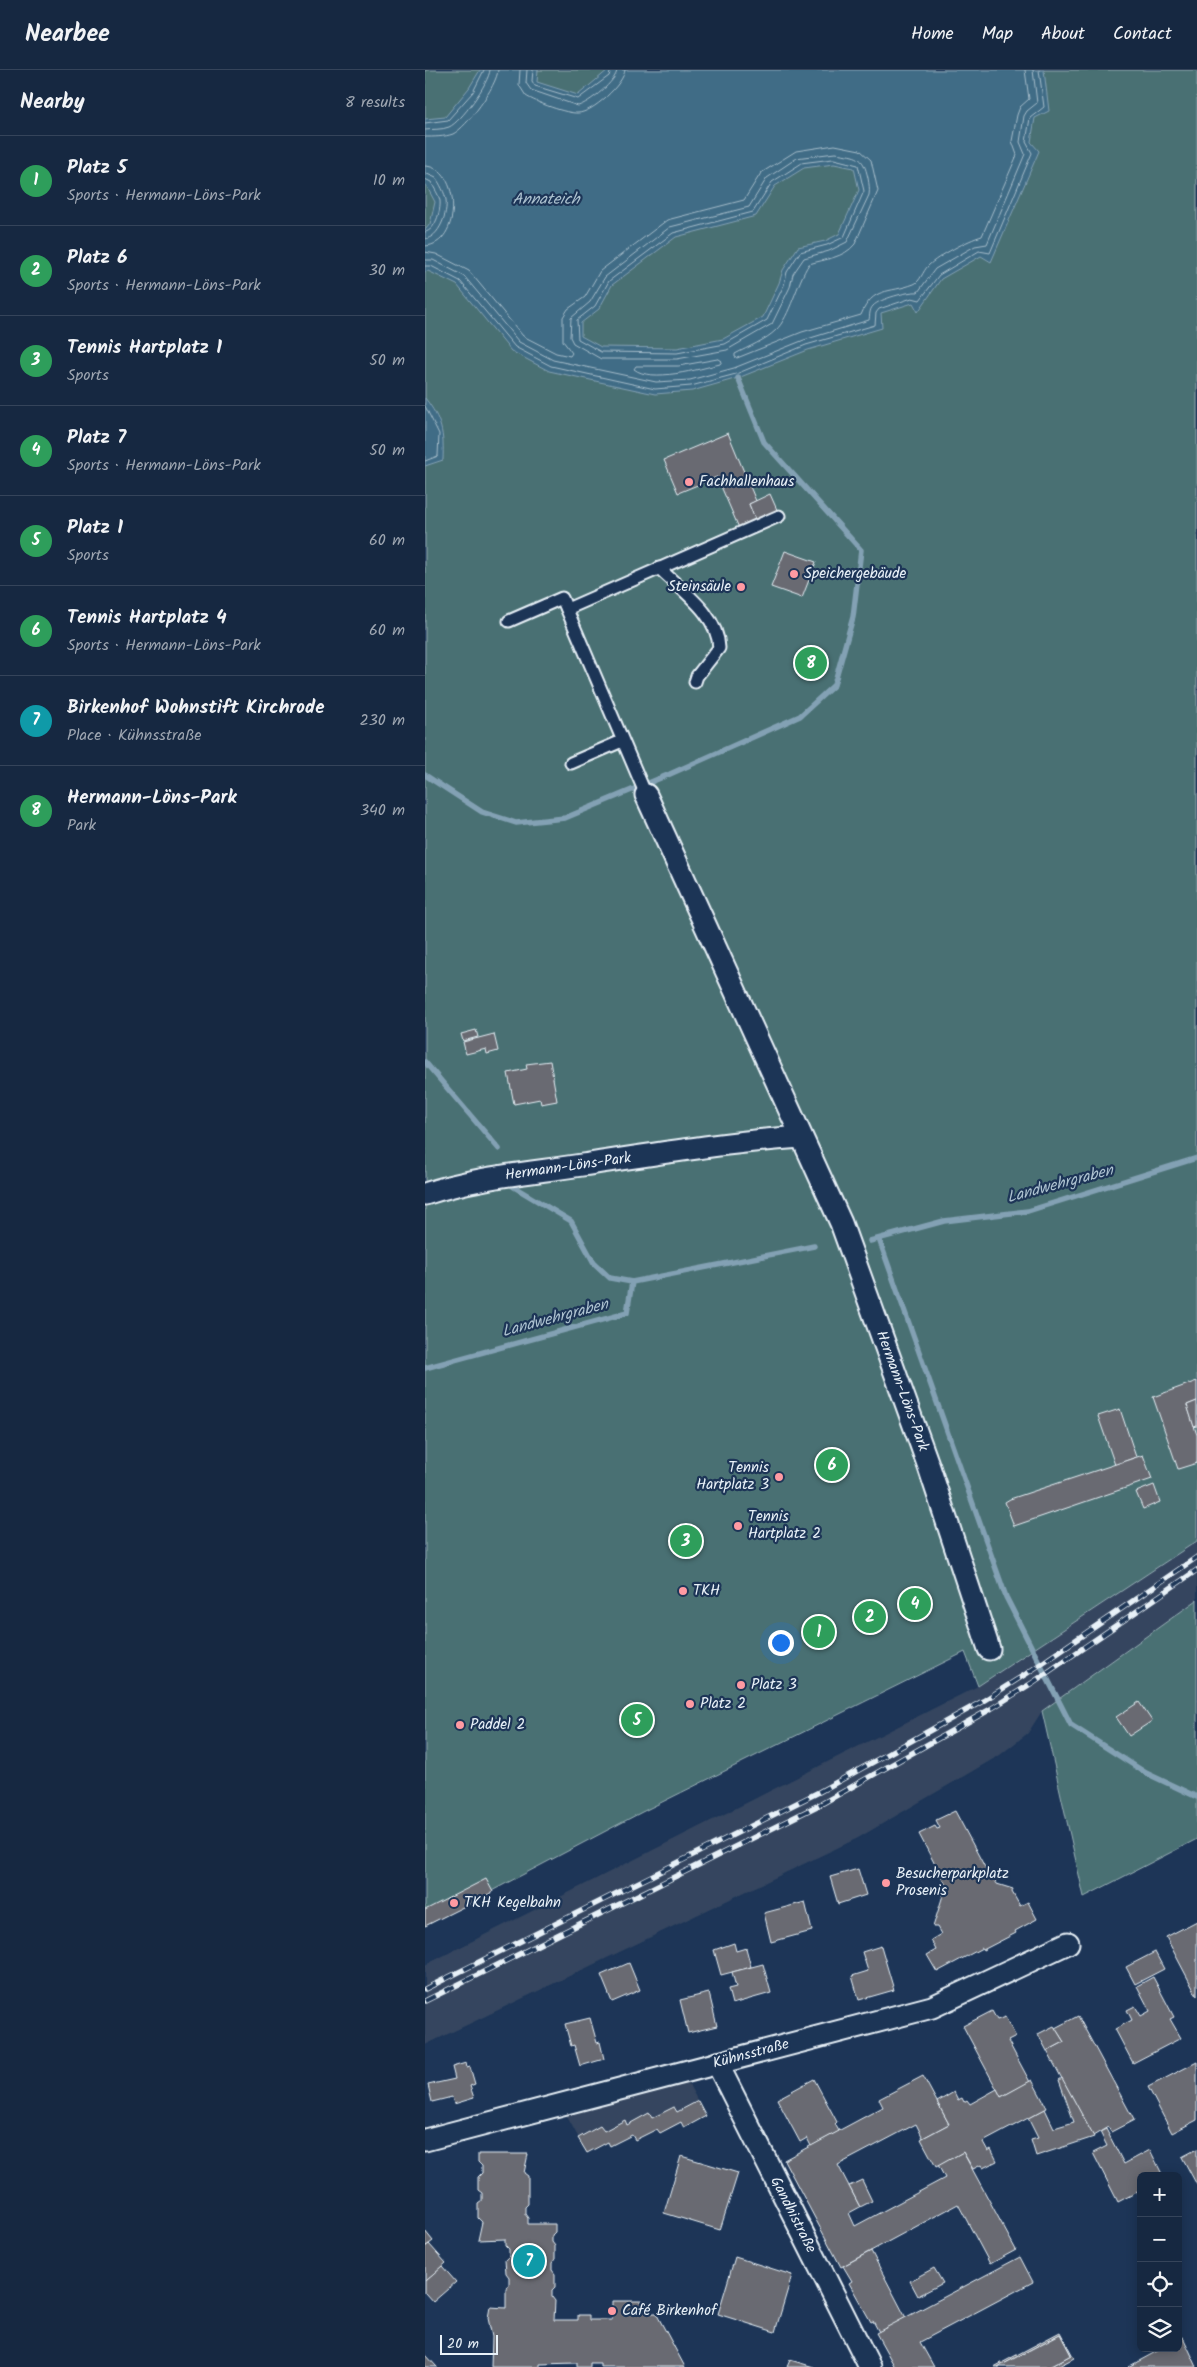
<!DOCTYPE html>
<meta charset="utf-8">
<style>
:root{--surface:#162841;--page:#1f3048;--text:#f1f3f6;--muted:#9ea6b1;--line:#35445a;--accent:#95b2f1}
body{margin:0;font-family:Kalam,sans-serif;background:var(--page);color:var(--text)}
.controls{position:absolute;right:15px;bottom:15px;display:grid;overflow:hidden;border-radius:8px;box-shadow:0 2px 12px #0003}
.controls button{width:45px;height:45px;display:grid;place-items:center;padding:0;border:0;border-bottom:1px solid var(--line);background:var(--surface);color:var(--text);font:25px sans-serif}
.scale{position:absolute;left:15px;bottom:12px;width:58px;box-sizing:border-box;padding-left:5px;border:2px solid #e8f1f8;border-top:0;font-size:14px;line-height:18px;white-space:nowrap;color:#e8f1f8;-webkit-text-stroke:4px #1d3557;paint-order:stroke}
.you{position:absolute;left:355px;top:1572px;width:18px;height:18px;margin:-12px;border:4px solid #fff;border-radius:50%;background:#1a73e8;box-shadow:0 0 0 8px #1a73e833}
.badge{display:grid;place-items:center;width:32px;height:32px;border-radius:50%;background:var(--accent);color:#fff;font-size:16px;font-weight:700}
.pin{position:absolute;translate:-50% -50%;border:2px solid #fff;box-shadow:0 1px 5px #0006}
.list{margin:0;padding:0;list-style:none}
h2{display:flex;justify-content:space-between;align-items:center;height:65px;margin:0;padding:0 20px;font-size:21px}
h2 small{font-size:16px;font-weight:400;color:var(--muted)}
.list li{display:grid;grid-template-columns:32px 1fr auto;gap:15px;align-items:center;box-sizing:border-box;height:90px;padding:0 20px;border-top:1px solid var(--line)}
.list b{display:block;font-size:19px;white-space:nowrap}
.list p{margin:0;font-size:16px;white-space:nowrap;color:var(--muted)}
.list em{font-size:16px;font-style:normal;color:var(--muted)}
.icon{flex:none;width:28px;height:28px;fill:none;stroke:currentColor;stroke-width:2;stroke-linecap:round;stroke-linejoin:round}
.map{position:relative;flex:none;width:772px;height:2297px;overflow:hidden}
header{display:flex;align-items:center;gap:30px;box-sizing:border-box;height:70px;padding:0 25px;background:var(--surface);border-bottom:1px solid var(--line)}
header strong{font-size:24px}
nav{display:flex;gap:28px;margin-inline-start:auto;font-size:18px}
main{display:flex}
aside{flex:1;background:var(--surface)}
.map>svg:first-child{display:block}
</style>
<header>
<strong>Nearbee</strong>
<nav><a>Home</a><a>Map</a><a>About</a><a>Contact</a></nav>
</header>
<main>
<aside>
<h2>Nearby<small>8 results</small></h2>
<ul class="list">
<li><span class="badge" style="background:#2e9e5b">1</span><div><b>Platz 5</b><p>Sports · Hermann-Löns-Park</p></div><em>10 m</em></li>
<li><span class="badge" style="background:#2e9e5b">2</span><div><b>Platz 6</b><p>Sports · Hermann-Löns-Park</p></div><em>30 m</em></li>
<li><span class="badge" style="background:#2e9e5b">3</span><div><b>Tennis Hartplatz 1</b><p>Sports</p></div><em>50 m</em></li>
<li><span class="badge" style="background:#2e9e5b">4</span><div><b>Platz 7</b><p>Sports · Hermann-Löns-Park</p></div><em>50 m</em></li>
<li><span class="badge" style="background:#2e9e5b">5</span><div><b>Platz 1</b><p>Sports</p></div><em>60 m</em></li>
<li><span class="badge" style="background:#2e9e5b">6</span><div><b>Tennis Hartplatz 4</b><p>Sports · Hermann-Löns-Park</p></div><em>60 m</em></li>
<li><span class="badge" style="background:#0f9aa8">7</span><div><b>Birkenhof Wohnstift Kirchrode</b><p>Place · Kühnsstraße</p></div><em>230 m</em></li>
<li><span class="badge" style="background:#2e9e5b">8</span><div><b>Hermann-Löns-Park</b><p>Park</p></div><em>340 m</em></li>
</ul>
</aside>
<div class="map">
<svg width="772" height="2297" viewBox="0 0 772 2297">
<rect width="100%" height="100%" fill="#1d3557"/>
<filter id="ink" filterUnits="userSpaceOnUse"><feTurbulence type="fractalNoise" baseFrequency=".02" numOctaves="2"/><feDisplacementMap in="SourceGraphic" scale="10" xChannelSelector="R" yChannelSelector="G"/><feConvolveMatrix kernelMatrix="1 2 1 2 8 2 1 2 1" color-interpolation-filters="sRGB"/></filter>
<g filter="url(#ink)">
<g fill="#34455f">
<polygon points="772,1471 772,1530 617,1641 603,1663 575,1685 433,1768 0,1975 0,1895 553,1616"/>
<polygon points="257,2002 281,2046 259,2058 256,2053 235,2063 231,2059 210,2070 207,2065 185,2076 183,2072 162,2083 135,2034"/>
</g>
<g fill="#4a7073" stroke="#99b0b6">
<polygon points="0,0 772,0 772,1471 553,1616 540,1582 217,1742 0,1856"/>
<polygon points="772,1530 772,1769 659,1827 617,1641"/>
</g>
<g fill="#406c86" stroke="#83a1b4" fill-rule="evenodd">
<path d="M 55,0 L 113,0 L 112,12 L 153,25 L 183,0 L 619,0 L 624,41 L 610,48 L 606,72 L 614,81 L 566,192 L 556,186 L 516,209 L 493,242 L 488,233 L 456,243 L 457,258 L 383,280 L 313,308 L 267,321 L 230,324 L 124,301 L 86,281 L 32,215 L 3,201 L 0,202 L 0,160 L 5,154 L 10,132 L 0,113 L 0,49 L 20,47 L 44,18 ZM 409,94 L 429,98 L 434,120 L 414,164 L 400,171 L 373,177 L 358,200 L 354,213 L 338,247 L 298,269 L 252,278 L 176,277 L 156,266 L 156,253 L 174,239 L 187,215 L 251,167 L 331,146 L 350,116 L 379,98 Z"/>
<path d="M 0,328 C 17,350 19,363 18,390 L 0,396 Z"/>
</g>
<g fill="none" stroke-linecap="round" stroke-linejoin="round">
<g stroke="#a5bcca" stroke-width="1">
<path d="M 95,0 L 94,15 L 101,26 C 110,32 142,44 153,43 C 167,43 199,14 200,0"/>
<path d="M 102,0 L 101,13 L 106,20 L 153,36 C 164,33 192,11 192,0"/>
<polyline points="108,0 107,11 110,16 153,29 184,6 186,0"/>
<polyline points="0,53 23,50 48,22 59,0"/>
<path d="M 0,60 C 7,59 17,60 24,57 C 36,52 64,13 65,0"/>
<path d="M 0,67 C 8,67 20,67 28,64 C 42,57 72,16 73,0"/>
<path d="M 411,83 C 433,87 438,85 443,108 C 444,114 445,119 444,125 L 422,172 L 404,181 L 379,188 L 368,204 L 365,217 L 347,254 L 302,280 L 252,289 L 176,289 L 148,273 L 145,267 L 146,248 L 165,232 L 180,207 L 245,157 L 324,137 L 342,108 L 372,88 Z"/>
<polygon points="409,89 433,95 439,121 419,167 402,175 375,182 362,202 359,215 342,250 300,274 252,283 176,282 153,269 152,250 170,236 184,211 248,163 328,142 347,112 377,93"/>
<path d="M 0,96 C 37,97 37,175 0,176"/>
<path d="M 0,103 L 11,108 C 15,114 20,123 21,130 C 23,143 14,168 0,169"/>
<path d="M 0,109 L 6,112 C 9,118 14,125 15,131 C 16,141 10,161 0,162"/>
<path d="M 0,182 L 11,184 L 44,201 L 98,266 L 131,283 L 145,286 L 147,283 L 138,271 L 138,247 L 143,239 L 160,227 L 175,201 L 242,150 L 319,130 L 336,103 L 371,81 L 410,75 L 435,80 L 446,90 L 453,121 L 430,174 C 419,188 400,189 384,194 C 372,212 365,247 351,260 C 341,270 323,277 310,284 L 310,287 L 312,288 L 377,262 L 436,245 C 448,216 463,224 489,214 C 495,212 498,201 503,196 C 513,186 543,170 557,166 L 592,85 L 587,71 L 592,45 L 595,37 L 604,29 L 600,0"/>
<path d="M 0,190 L 8,190 L 39,206 L 94,272 L 128,290 L 231,312 L 265,310 L 309,298 L 379,270 L 444,250 C 445,246 444,240 448,236 C 454,229 484,221 493,222 L 510,199 L 550,176 L 562,174 L 600,84 L 595,72 L 599,46 L 602,41 L 612,33 L 608,0"/>
<polyline points="0,196 6,196 35,211 90,277 126,296 230,319 266,316 311,304 381,275 450,255 451,243 454,239 487,228 495,230 514,205 554,181 565,183 607,83 601,72 605,48 619,37 614,0"/>
<path d="M 294,289 L 297,291 L 295,294 C 275,299 226,313 209,299 L 211,296 L 253,296 Z"/>
<polyline points="0,336 14,364 13,386 0,391"/>
</g>
<g stroke="#83a1b4" stroke-width="5.5">
<polyline points="0,705 57,742 91,753 140,748 245,704 375,646 409,615 428,547 436,480 339,372 313,308"/>
<polyline points="0,992 74,1079"/>
<polyline points="89,1117 146,1151 169,1193 185,1208 207,1212"/>
<polyline points="454,1169 581,1527 646,1655 721,1703 772,1727"/>
<polyline points="445,1171 519,1151 603,1141 772,1088"/>
<polyline points="0,1298 202,1243 207,1212 389,1176"/>
</g>
</g>
<g fill="#696b72" stroke="#e8f1f8">
<polygon points="303,363 331,431 324,434 331,451 314,458 292,407 253,423 239,390"/>
<polygon points="345,424 353,442 331,452 324,434"/>
<polygon points="360,481 391,492 377,528 346,517"/>
<polygon points="51,960 53,967 38,971 36,964"/>
<polygon points="69,964 73,981 62,984 61,979 41,984 38,972"/>
<polygon points="125,991 132,1031 116,1034 115,1029 89,1034 83,1003 102,999 101,994"/>
<polygon points="772,1311 772,1331 762,1335 772,1365 772,1393 753,1399 728,1327"/>
<polygon points="772,1331 772,1356 769,1357 762,1335"/>
<polygon points="695,1339 711,1387 690,1395 673,1346"/>
<polygon points="718,1385 727,1409 589,1456 580,1432 585,1429"/>
<polygon points="729,1415 735,1432 718,1439 711,1422"/>
<polygon points="714,1632 727,1651 704,1666 691,1647"/>
<polygon points="530,1741 563,1803 565,1802 572,1814 588,1819 587,1822 595,1836 603,1832 612,1849 590,1861 591,1863 558,1880 557,1878 512,1902 502,1885 511,1880 506,1870 516,1864 512,1857 508,1857 519,1822 522,1825 525,1823 494,1764 510,1756 512,1759 515,1758 511,1750"/>
<polygon points="433,1799 441,1825 413,1834 405,1807"/>
<polygon points="61,1809 68,1822 0,1856 0,1840"/>
<polygon points="380,1832 387,1861 346,1872 339,1843"/>
<polygon points="772,1851 772,1926 741,1867"/>
<polygon points="309,1873 311,1881 321,1878 326,1897 296,1905 289,1880"/>
<polygon points="456,1876 469,1920 434,1930 427,1906 443,1901 437,1882"/>
<polygon points="730,1882 739,1899 710,1914 701,1897"/>
<polygon points="204,1893 215,1920 187,1932 176,1905"/>
<polygon points="338,1894 346,1923 307,1934 303,1919 311,1917 307,1902"/>
<polygon points="728,1907 749,1947 745,1949 756,1968 708,1993 690,1959 707,1950 702,1940 710,1936 716,1946 725,1941 712,1916"/>
<polygon points="284,1923 292,1956 263,1963 255,1930"/>
<polygon points="567,1941 572,1950 580,1947 591,1967 583,1971 605,2012 576,2027 538,1956"/>
<polygon points="653,1946 709,2050 686,2062 683,2057 668,2066 622,1981 639,1972 630,1958"/>
<polygon points="165,1948 172,1973 175,1972 179,1989 155,1996 149,1975 146,1976 140,1954"/>
<polygon points="629,1956 639,1972 622,1981 613,1964"/>
<polygon points="772,1992 772,2050 747,2063 723,2017"/>
<polygon points="41,1993 42,1998 45,1997 50,2014 45,2016 49,2028 29,2034 27,2027 7,2032 3,2015 30,2009 27,1997"/>
<polygon points="498,2006 524,2054 498,2068 491,2054 413,2095 435,2137 424,2143 430,2156 520,2108 513,2095 538,2082 591,2180 565,2194 533,2134 416,2197 359,2090 458,2037 454,2029"/>
<polygon points="637,2008 669,2067 611,2086 606,2070 613,2068 603,2048 620,2039 629,2058 649,2052 634,2010"/>
<polygon points="389,2009 412,2052 410,2054 414,2061 386,2076 382,2068 375,2072 352,2029"/>
<polygon points="607,2010 622,2038 558,2072 563,2081 566,2079 572,2091 558,2098 556,2095 548,2099 538,2082 511,2097 496,2069 524,2054 512,2032 529,2022 533,2030 537,2028 539,2032 542,2030 545,2034 572,2019 576,2027"/>
<polygon points="273,2031 281,2046 259,2058 256,2052 235,2063 232,2059 210,2070 207,2065 185,2076 183,2072 162,2083 153,2068 175,2056 179,2061 200,2050 202,2055 224,2043 227,2048 249,2037 252,2042"/>
<polygon points="681,2059 699,2094 725,2080 738,2106 716,2106 716,2125 714,2126 712,2122 693,2132 668,2083 682,2076 675,2062"/>
<polygon points="772,2079 772,2115 757,2087"/>
<polygon points="53,2084 103,2084 99,2103 103,2106 103,2134 100,2137 100,2144 103,2148 103,2154 130,2154 130,2162 127,2165 127,2172 130,2176 130,2189 127,2193 127,2200 130,2204 130,2217 127,2220 127,2227 130,2231 129,2250 153,2250 153,2245 164,2245 164,2250 187,2250 187,2231 222,2231 223,2243 231,2243 260,2297 175,2297 175,2293 165,2293 165,2297 152,2297 152,2293 115,2294 115,2297 66,2297 67,2267 63,2248 65,2237 81,2238 81,2218 84,2214 84,2207 81,2203 80,2190 84,2186 84,2179 80,2175 80,2169 53,2170 57,2152 53,2148 53,2134 57,2131 57,2123 53,2120 53,2107 57,2103 57,2096 53,2092"/>
<polygon points="256,2086 313,2103 295,2160 239,2143"/>
<polygon points="437,2110 447,2131 435,2137 424,2116"/>
<polygon points="0,2161 8,2171 0,2177"/>
<polygon points="4,2174 21,2193 0,2211 0,2177"/>
<polygon points="446,2181 481,2248 454,2262 448,2251 446,2252 424,2213 427,2211 418,2196"/>
<polygon points="310,2187 367,2205 350,2262 293,2244"/>
<polygon points="595,2187 608,2212 495,2272 509,2297 470,2297 451,2263"/>
<polygon points="17,2196 31,2212 8,2232 0,2223 0,2211"/>
<polygon points="509,2198 518,2213 493,2226 485,2211"/>
<polygon points="635,2262 649,2288 632,2297 624,2297 646,2285 635,2264 573,2297 569,2297"/>
<polygon points="635,2264 646,2285 624,2297 573,2297"/>
<polygon points="758,2267 772,2297 703,2297 738,2278 753,2278 753,2270"/>
<polygon points="0,2284 12,2297 0,2297"/>
<polygon points="365,2290 389,2297 362,2297"/>
</g>
<g fill="none" stroke-linecap="round" stroke-linejoin="round">
<defs>
<g id="service">
<path d="M 234,498 C 257,521 293,544 294,578 L 272,606 L 270,612"/>
<polyline points="142,539 354,446"/>
<polyline points="84,551 137,528 221,725"/>
<polyline points="146,693 197,671"/>
</g>
<g id="minor">
<polyline points="221,725 416,1153 504,1397 564,1579"/>
<path d="M 0,1124 C 50,1107 105,1103 157,1095 C 230,1084 303,1072 376,1067"/>
<polyline points="292,1993 445,2297"/>
<polyline points="0,2070 507,1937 643,1873"/>
</g>
</defs>
<use href="#service" stroke="#e8f1f8" stroke-width="15"/>
<use href="#minor" stroke="#e8f1f8" stroke-width="25"/>
<use href="#service" stroke="#1d3557" stroke-width="11"/>
<use href="#minor" stroke="#1d3557" stroke-width="21"/>
<defs>
<g id="rail">
<polyline points="0,1919 394,1722 558,1631 601,1604 772,1487"/>
<polyline points="0,1931 398,1733 564,1640 607,1613 772,1500"/>
</g>
</defs>
<use href="#rail" stroke="#e8f1f8" stroke-width="5.5"/>
<use href="#rail" stroke="#1d3557" stroke-width="4" stroke-dasharray="11" stroke-linecap="butt"/>
</g>
</g>
<g fill="#ff9aa2" stroke="#1d3557" stroke-width="2">
<circle cx="264" cy="412" r="5"/>
<circle cx="369" cy="504" r="5"/>
<circle cx="316" cy="517" r="5"/>
<circle cx="354" cy="1407" r="5"/>
<circle cx="313" cy="1456" r="5"/>
<circle cx="258" cy="1521" r="5"/>
<circle cx="316" cy="1615" r="5"/>
<circle cx="265" cy="1634" r="5"/>
<circle cx="35" cy="1655" r="5"/>
<circle cx="461" cy="1813" r="5"/>
<circle cx="29" cy="1833" r="5"/>
<circle cx="187" cy="2241" r="5"/>
</g>
<g text-anchor="middle" dominant-baseline="central" stroke-width="4.5" stroke-linejoin="round" paint-order="stroke">
<g font-size="15" fill="#e8f1f8" stroke="#1d3557" text-anchor="start">
<text x="274" y="412">Fachhallenhaus</text>
<text x="379" y="504">Speichergebäude</text>
<text x="306" y="517" text-anchor="end">Steinsäule</text>
<text x="344" y="1398" text-anchor="end">Tennis<tspan x="344" dy="17">Hartplatz 3</tspan></text>
<text x="323" y="1447">Tennis<tspan x="323" dy="17">Hartplatz 2</tspan></text>
<text x="268" y="1521">TKH</text>
<text x="326" y="1615">Platz 3</text>
<text x="275" y="1634">Platz 2</text>
<text x="45" y="1655">Paddel 2</text>
<text x="471" y="1804">Besucherparkplatz<tspan x="471" dy="17">Prosenis</tspan></text>
<text x="39" y="1833">TKH Kegelbahn</text>
<text x="197" y="2241">Café Birkenhof</text>
</g>
<g font-size="15" fill="#e8f1f8" stroke="#1d3557">
<text transform="translate(143 1097) rotate(-8)">Hermann-Löns-Park</text>
<text transform="translate(477 1321) rotate(70)">Hermann-Löns-Park</text>
<text transform="translate(326 1984) rotate(-15)">Kühnsstraße</text>
<text transform="translate(368 2145) rotate(63)">Gandhistraße</text>
</g>
<g font-size="16" font-style="italic" fill="#adc2d0" stroke="#1d3557">
<text x="121" y="129">Annateich</text>
<text transform="translate(635 1114) rotate(-15)">Landwehrgraben</text>
<text transform="translate(130 1248) rotate(-15)">Landwehrgraben</text>
</g>
</g>
</svg>
<div class="controls">
<button>+</button>
<button>−</button>
<button><svg class="icon" aria-label="locate" viewBox="0 0 24 24"><circle cx="12" cy="12" r="6"/><path d="M12 2v4M12 18v4M2 12h4M18 12h4"/></svg></button>
<button><svg class="icon" aria-label="layers" viewBox="0 0 24 24"><path d="M12 4l9 5-9 5-9-5zM3 14l9 5 9-5"/></svg></button>
</div>
<div class="scale">20 m</div>
<div class="you"></div>
<div class="pin badge" style="left:394px;top:1562px;background:#2e9e5b">1</div>
<div class="pin badge" style="left:445px;top:1547px;background:#2e9e5b">2</div>
<div class="pin badge" style="left:261px;top:1471px;background:#2e9e5b">3</div>
<div class="pin badge" style="left:490px;top:1534px;background:#2e9e5b">4</div>
<div class="pin badge" style="left:212px;top:1650px;background:#2e9e5b">5</div>
<div class="pin badge" style="left:407px;top:1395px;background:#2e9e5b">6</div>
<div class="pin badge" style="left:104px;top:2191px;background:#0f9aa8">7</div>
<div class="pin badge" style="left:386px;top:593px;background:#2e9e5b">8</div>
</div>
</main>
